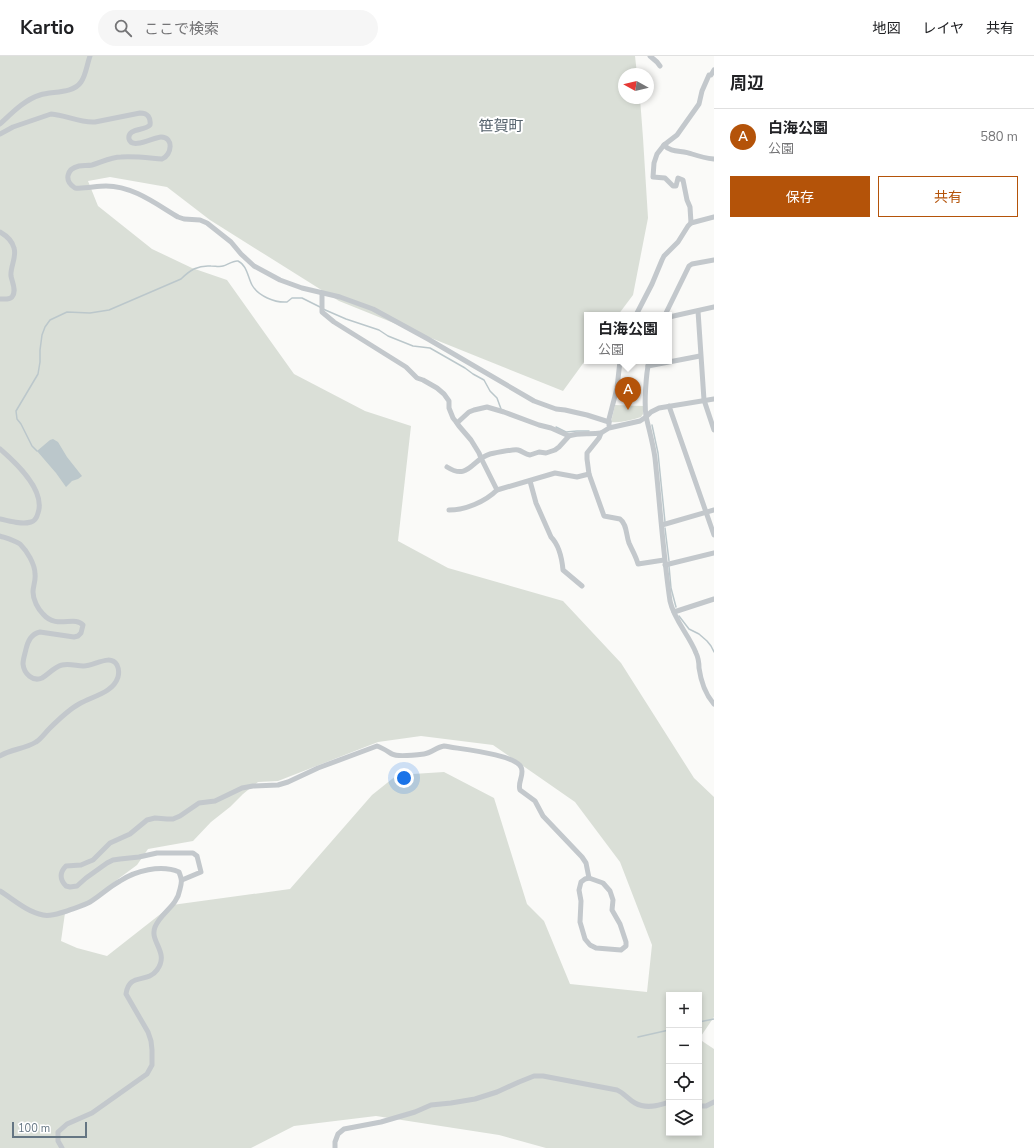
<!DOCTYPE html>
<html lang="ja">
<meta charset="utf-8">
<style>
:root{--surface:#fff;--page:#f6f6f6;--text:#202124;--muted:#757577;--line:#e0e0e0;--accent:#b45309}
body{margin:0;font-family:"Nunito Sans","Noto Sans JP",sans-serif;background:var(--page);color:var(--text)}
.controls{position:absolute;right:12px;bottom:12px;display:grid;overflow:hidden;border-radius:0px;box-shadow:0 2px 6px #0003}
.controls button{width:36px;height:36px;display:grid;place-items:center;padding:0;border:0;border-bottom:1px solid var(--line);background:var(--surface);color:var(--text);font:20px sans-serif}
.compass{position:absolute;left:618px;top:12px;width:36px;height:36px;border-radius:50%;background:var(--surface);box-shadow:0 2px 6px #0003;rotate:278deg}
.scale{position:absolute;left:12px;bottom:10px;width:75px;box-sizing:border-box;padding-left:4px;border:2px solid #657683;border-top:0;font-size:11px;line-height:14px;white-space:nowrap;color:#657683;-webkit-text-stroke:3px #fff;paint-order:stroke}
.you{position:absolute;left:404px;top:722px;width:14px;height:14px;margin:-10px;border:3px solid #fff;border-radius:50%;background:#1a73e8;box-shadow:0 0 0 6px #1a73e833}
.badge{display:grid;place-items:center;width:26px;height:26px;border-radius:50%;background:var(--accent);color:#fff;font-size:13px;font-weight:700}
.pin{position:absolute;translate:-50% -33px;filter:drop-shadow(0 1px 2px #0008)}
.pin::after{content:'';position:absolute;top:21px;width:14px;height:12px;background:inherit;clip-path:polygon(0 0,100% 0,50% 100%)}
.popup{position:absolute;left:584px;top:256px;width:88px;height:52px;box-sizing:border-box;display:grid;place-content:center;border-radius:0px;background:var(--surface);filter:drop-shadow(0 1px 3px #0005);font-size:13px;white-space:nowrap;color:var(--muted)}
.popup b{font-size:15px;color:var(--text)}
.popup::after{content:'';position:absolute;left:50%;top:100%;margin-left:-8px;border:8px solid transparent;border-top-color:var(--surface)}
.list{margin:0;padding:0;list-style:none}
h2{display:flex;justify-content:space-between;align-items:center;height:52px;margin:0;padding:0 16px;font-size:17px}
h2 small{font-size:13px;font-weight:400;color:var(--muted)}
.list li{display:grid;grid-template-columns:26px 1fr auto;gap:12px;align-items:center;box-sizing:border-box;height:56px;padding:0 16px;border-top:1px solid var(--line)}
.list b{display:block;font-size:15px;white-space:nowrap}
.list p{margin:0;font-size:13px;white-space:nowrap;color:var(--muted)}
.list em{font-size:13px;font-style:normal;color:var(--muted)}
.actions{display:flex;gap:8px;padding:12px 16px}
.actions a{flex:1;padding:9px 0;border:1px solid var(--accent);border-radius:0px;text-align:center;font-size:14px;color:var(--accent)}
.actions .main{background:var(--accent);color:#fff}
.icon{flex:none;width:22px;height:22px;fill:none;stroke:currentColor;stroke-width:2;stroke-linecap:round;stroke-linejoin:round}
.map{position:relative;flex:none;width:714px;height:1092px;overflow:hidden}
header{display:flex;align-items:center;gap:24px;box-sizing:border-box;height:56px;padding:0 20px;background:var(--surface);border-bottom:1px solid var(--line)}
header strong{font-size:19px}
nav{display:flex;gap:22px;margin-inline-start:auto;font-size:14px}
.search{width:280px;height:36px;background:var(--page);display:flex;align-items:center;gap:10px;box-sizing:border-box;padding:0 14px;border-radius:22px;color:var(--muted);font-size:15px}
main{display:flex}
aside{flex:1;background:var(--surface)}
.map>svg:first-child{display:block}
</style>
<header>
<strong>Kartio</strong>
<div class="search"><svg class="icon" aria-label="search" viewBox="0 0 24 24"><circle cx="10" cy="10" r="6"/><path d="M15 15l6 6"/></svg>ここで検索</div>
<nav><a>地図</a><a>レイヤ</a><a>共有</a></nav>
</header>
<main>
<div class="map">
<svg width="714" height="1092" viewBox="0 0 714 1092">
<rect width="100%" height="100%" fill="#fafaf8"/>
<g fill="#dadfd7" fill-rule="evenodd">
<path d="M 0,0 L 635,0 L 637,18 L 624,18 L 624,42 L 640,42 L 643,82 L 648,162 L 633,239 L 618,259 L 587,259 L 587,302 L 563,335 L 339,245 L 210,164 L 167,131 L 110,121 L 88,125 L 98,150 L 152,193 L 192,212 L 227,224 L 294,318 L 365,355 L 411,370 L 398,485 L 448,512 L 563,545 L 621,607 L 694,722 L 714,741 L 714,961 L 699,983 L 714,993 L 714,1092 L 546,1092 L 499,1079 L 376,1060 L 294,1070 L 251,1092 L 0,1092 ZM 421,680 L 493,689 L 575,746 L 620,806 L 652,889 L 647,936 L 570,928 L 544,865 L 527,848 L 494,742 L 444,716 L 397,719 L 372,739 L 290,833 L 172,849 L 107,900 L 77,892 L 61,885 L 65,857 L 97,840 L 114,826 L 137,809 L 148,793 L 193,785 L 211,766 L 230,751 L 243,738 L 258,726 L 278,725 L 378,686 ZM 669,939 L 699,939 L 699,1077 L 669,1077 Z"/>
<path d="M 615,349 L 643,350 L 643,358 L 641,361 C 631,364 621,367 611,366 Z"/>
</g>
<polygon fill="#bbc7cb" points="53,383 58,386 67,401 82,420 78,423 72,425 66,431 56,417 37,395 50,384"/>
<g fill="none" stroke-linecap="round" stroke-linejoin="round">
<g stroke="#bbc7cb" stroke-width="1.5">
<polyline points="323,253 346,263 379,274 388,280 413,290 430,292 465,312 473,318 484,324 490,335 497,342 501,353"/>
<polyline points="652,369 658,397 665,466"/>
<polyline points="556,371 566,376 577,375 589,375"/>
<path d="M 37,395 L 32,390 L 21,368 L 17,363 L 16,355 L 38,318 L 40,306 L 40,294 L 42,279 L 45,271 L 50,264 L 67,256 L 90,257 L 109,254 L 181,223 C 190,214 198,209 211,210 C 215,210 220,211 223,210 C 227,209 234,204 238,205 C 247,209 248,222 252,229 C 258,240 275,247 287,246 L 292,242 L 302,242 L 320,251"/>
<polyline points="665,472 669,505"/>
<polyline points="669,510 671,532 676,551"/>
<polyline points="679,560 689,573 699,578 707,585 711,590 714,596"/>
<polyline points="699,966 714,963"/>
<polyline points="638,981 669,974"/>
</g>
<g stroke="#c3c8cc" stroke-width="5">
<polyline points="650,0 657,6 660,10"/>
<path d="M 0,68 C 12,57 24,44 40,39 C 52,35 73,38 81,26 C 86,19 87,8 90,0"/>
<path d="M 0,78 L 13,71 L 51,58 C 66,59 79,67 95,66 L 140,57 C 148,57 151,62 150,69 C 145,75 127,72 129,83 C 132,94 154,81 161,81 C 174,81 172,99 162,103 C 149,102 135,100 121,101 C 111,101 102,106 92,109 C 87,110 83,109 79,110 C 66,113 64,125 75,132 C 85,133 96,130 106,130 C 133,130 156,148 178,161 L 184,163 L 200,164 L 207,167 L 231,186 L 241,198 L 254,210 L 280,224 L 302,232 L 340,241 L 373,253 L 428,283 L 534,345 L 556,353 L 565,354 L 587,359 L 609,366"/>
<path d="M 664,89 C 671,97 682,94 692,98 C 701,101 704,102 714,103"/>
<polyline points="691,167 690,151 687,144 683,124 678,122 676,130 673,130 665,122 653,121 654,107 657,98 664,89 677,79 699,48 702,35 709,19 711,19 714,14"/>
<path d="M 0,176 C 7,180 12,184 14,192 C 17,201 10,211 11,220 C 12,226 17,235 12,241 C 9,244 4,243 0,243"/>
<polyline points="322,237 322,256 334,266 406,311 417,322 423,324 437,332 444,338 449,345 449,352 453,362 457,367 459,370 471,384 479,397 481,402 497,434"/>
<polyline points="698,255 704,344 714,374"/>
<polyline points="636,259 652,228 662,204 664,200 678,186 688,170 691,167 714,161"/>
<polyline points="665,259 689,210 692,208 714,204"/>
<polyline points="669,261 714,251"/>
<path d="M 649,305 C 646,318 644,347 646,360 C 649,374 653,387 655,402 C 660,449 663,497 670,545 C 674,564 689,579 696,597 C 698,601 699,607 699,612 C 701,626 705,638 714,648"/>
<polyline points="648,310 700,300"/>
<polyline points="669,350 714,479"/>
<path d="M 457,367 L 469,356 L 474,354 L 487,351 L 504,356 L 539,369 L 551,372 L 569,380 C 581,376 589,379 601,377"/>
<polyline points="609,369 609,363 617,332 620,305"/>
<path d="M 0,393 C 15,406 46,434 38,457 C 37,461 35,465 31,466 C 21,469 10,465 0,463"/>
<path d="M 447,411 C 469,425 472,403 490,398 C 495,397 513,393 518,394 C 522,395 525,398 530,399 L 539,396 L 546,397 L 555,394 L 559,391 L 569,380"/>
<path d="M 530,425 L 536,447 L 551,481 C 560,490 562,503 563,514 L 582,530"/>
<path d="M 449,454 C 465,454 485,446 497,434 L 555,417 L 577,421 L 589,418"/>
<polyline points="662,469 714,454"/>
<path d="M 0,480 C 6,482 14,484 20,488 C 27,495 35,508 35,518 C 36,524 33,530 33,536 C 33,544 38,553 43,558 C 57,574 74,559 83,569 L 81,577 L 78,580 L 74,581 L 40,576 C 31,578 28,585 26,593 C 25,598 23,603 23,608 C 24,618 33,626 42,622 C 49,618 54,611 62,609 C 69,607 77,610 83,610 C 93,611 110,597 117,609 C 119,613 119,617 118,621 C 113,637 93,640 79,648 C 68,654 58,664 49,673 C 45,677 41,683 36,686 C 25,693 11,693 0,700"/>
<path d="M 664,504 L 638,508 C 636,500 632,494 629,487 C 626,479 627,468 620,463 L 604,460 L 589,418 L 587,403 L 587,397 L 599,382 L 601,377 L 609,372 L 640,365 L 646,361 L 651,356 L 659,352 L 714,343"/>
<polyline points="665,509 714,497"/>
<polyline points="674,556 714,543"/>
<polygon points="589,822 603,827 610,835 613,844 612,854 620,868 626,886 626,890 621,894 596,892 590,889 585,883 580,866 581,845 579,834 581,826 585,823"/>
<path d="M 182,824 L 201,816 L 197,800 L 193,797 L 157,797 L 139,801 L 120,803 L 113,804 L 107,807 L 86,822 L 77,830 L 70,831 L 66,830 C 59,823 60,816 66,810 L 81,809 L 88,806 L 93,804 L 110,787 L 130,778 L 147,764 L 155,762 L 167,763 L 173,763 L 180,760 L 199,747 L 215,745 L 242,732 L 253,730 L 278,729 L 288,726 L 318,712 L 377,690 C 383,692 387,695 392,698 C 397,701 416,699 424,698 C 431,697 437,691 444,690 C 459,693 514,698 521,711 C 525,718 517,727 520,734 L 535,745 L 543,760 L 582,801 L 586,807 L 589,822"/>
<path d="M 0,835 C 13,843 27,856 43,859 C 51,861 59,857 67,855 C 74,852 83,850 90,846 C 100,840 109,831 120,825 C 135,815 161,808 179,816 C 182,824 182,825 180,833 C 177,851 161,856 155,871 C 149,886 170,896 157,914 C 147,928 129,916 126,938 L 148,976 L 151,985 L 152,994 L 152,1009 L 147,1018 L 92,1057 L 67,1068 L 58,1076 L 58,1085 L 62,1092"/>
<polyline points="699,1050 706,1050 714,1046"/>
<path d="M 335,1092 L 335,1086 L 338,1078 L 344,1073 L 381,1066 L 415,1056 L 431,1049 L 451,1047 L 475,1043 L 497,1036 L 519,1026 L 534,1020 L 543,1020 L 617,1034 C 624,1037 628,1043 635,1047 C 646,1053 658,1050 669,1046"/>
</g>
</g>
<g text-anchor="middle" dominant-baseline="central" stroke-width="4" stroke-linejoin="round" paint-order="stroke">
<g font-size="15" fill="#57646e" stroke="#fff">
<text x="501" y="70">笹賀町</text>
</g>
</g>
</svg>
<div class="controls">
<button>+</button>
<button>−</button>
<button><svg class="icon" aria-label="locate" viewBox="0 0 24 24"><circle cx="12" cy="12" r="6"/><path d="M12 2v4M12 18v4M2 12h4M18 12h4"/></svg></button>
<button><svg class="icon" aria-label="layers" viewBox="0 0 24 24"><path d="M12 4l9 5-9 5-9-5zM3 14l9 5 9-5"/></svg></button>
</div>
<svg class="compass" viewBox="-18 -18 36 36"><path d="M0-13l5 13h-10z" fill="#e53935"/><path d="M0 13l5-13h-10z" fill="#757577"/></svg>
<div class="scale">100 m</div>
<div class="you"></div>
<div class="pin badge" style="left:628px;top:354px">A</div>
<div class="popup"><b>白海公園</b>公園</div>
</div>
<aside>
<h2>周辺<small></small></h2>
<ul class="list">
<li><span class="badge">A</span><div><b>白海公園</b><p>公園</p></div><em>580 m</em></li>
</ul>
<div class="actions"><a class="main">保存</a><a>共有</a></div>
</aside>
</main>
